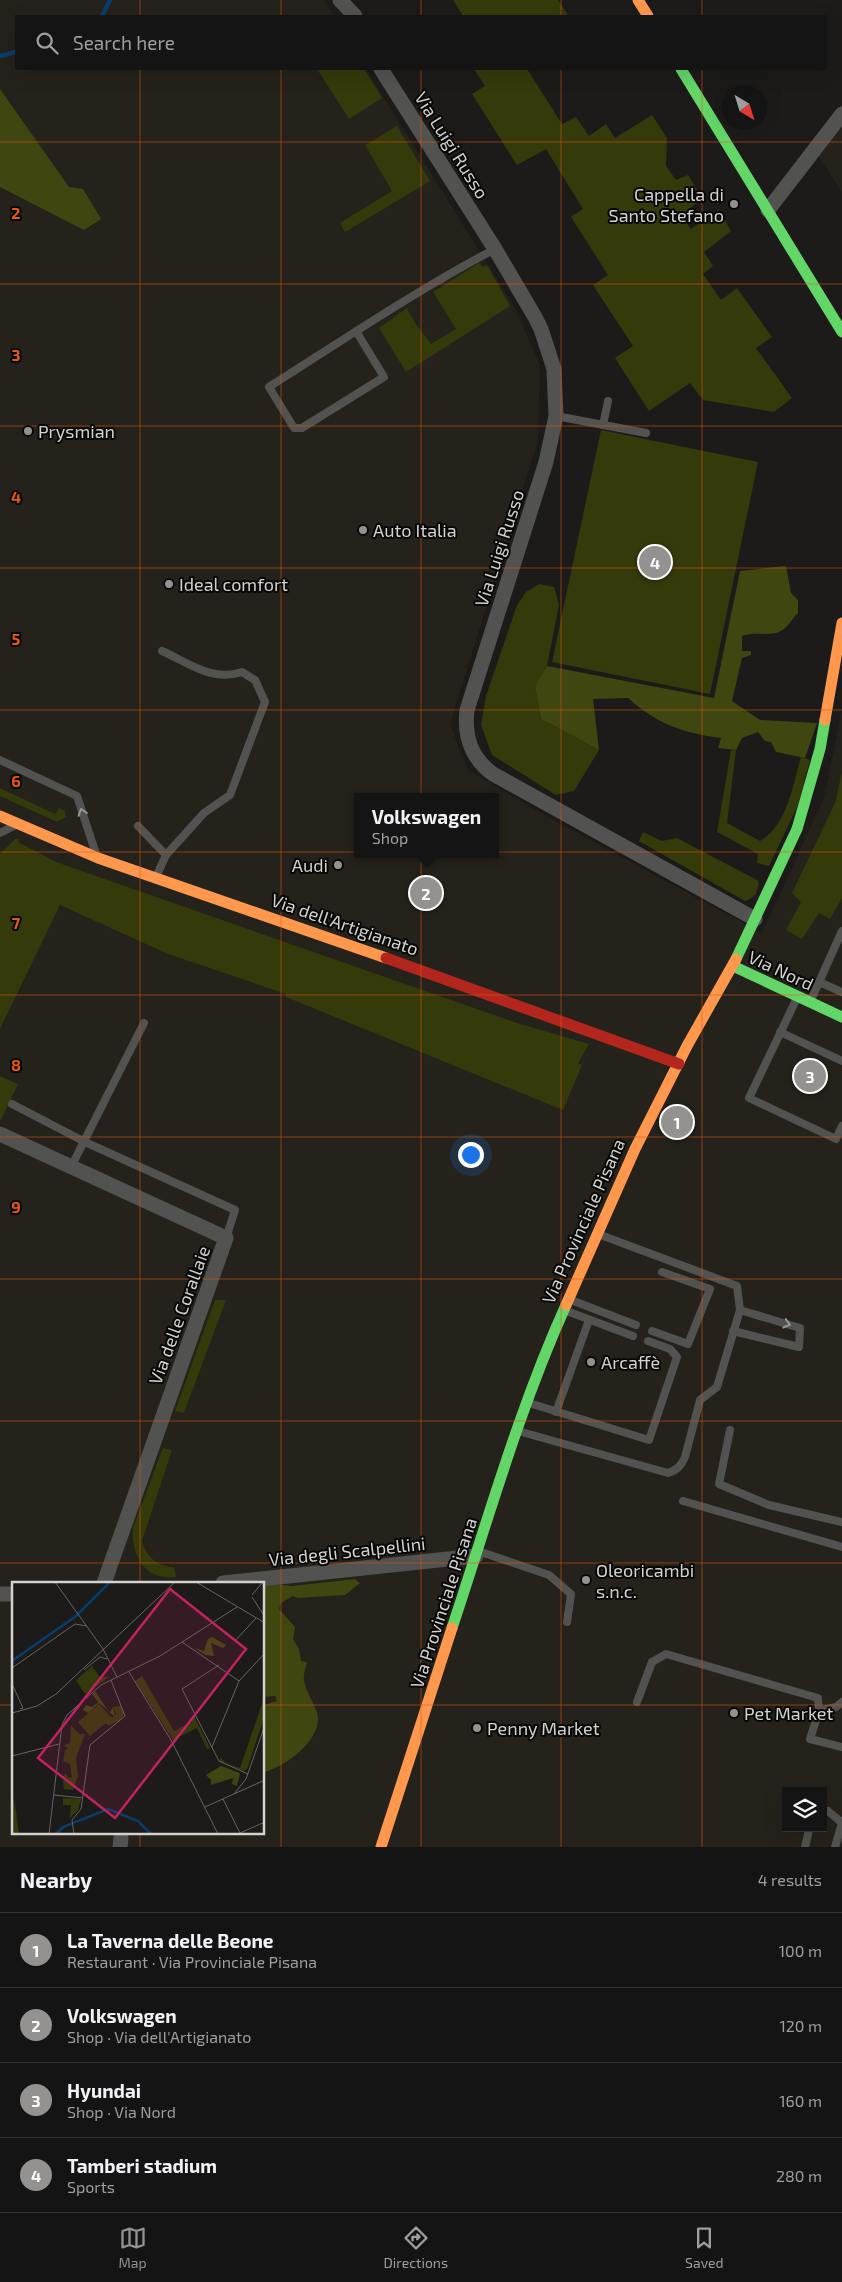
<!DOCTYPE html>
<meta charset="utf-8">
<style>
:root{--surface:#151414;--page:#222122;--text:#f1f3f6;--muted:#9d9ea0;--line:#343334;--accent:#939290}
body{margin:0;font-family:"Exo 2",sans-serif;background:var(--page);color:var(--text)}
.controls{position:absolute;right:15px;bottom:15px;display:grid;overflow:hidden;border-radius:0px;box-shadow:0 5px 20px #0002}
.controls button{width:45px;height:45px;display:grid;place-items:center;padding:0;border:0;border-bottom:1px solid var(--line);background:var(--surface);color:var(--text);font:25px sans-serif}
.compass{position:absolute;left:722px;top:85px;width:45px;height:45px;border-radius:50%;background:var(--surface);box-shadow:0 5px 20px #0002;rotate:142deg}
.you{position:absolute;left:470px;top:1154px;width:18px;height:18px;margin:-12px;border:4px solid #fff;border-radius:50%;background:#1a73e8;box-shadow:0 0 0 8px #1a73e833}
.badge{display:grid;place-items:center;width:32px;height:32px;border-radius:50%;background:var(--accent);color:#fff;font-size:16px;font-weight:700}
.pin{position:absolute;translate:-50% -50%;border:2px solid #fff;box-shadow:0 1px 5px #0006}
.popup{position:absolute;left:354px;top:793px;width:145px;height:65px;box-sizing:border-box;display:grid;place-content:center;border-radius:0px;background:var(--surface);filter:drop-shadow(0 1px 4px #0005);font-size:16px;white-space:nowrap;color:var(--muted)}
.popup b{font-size:19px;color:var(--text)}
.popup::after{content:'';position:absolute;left:50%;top:100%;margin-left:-10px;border:10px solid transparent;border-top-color:var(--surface)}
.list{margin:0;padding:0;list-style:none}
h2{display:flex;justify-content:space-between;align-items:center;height:65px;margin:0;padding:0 20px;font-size:21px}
h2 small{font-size:16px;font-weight:400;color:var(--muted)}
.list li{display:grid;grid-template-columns:32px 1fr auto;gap:15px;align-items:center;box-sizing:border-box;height:75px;padding:0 20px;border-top:1px solid var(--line)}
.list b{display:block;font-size:19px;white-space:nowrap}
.list p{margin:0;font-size:16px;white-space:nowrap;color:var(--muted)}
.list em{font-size:16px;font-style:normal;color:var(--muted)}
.icon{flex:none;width:28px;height:28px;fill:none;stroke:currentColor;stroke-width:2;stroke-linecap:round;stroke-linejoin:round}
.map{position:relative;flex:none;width:842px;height:1847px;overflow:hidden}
.search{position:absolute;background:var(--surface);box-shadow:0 5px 20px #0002;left:15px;right:15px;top:15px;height:55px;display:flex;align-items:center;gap:12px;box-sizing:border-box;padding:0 18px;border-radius:0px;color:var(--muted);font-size:19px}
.sheet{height:365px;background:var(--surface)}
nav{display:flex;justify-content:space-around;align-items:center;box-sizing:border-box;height:70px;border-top:1px solid var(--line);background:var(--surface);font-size:14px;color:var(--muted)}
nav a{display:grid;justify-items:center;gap:2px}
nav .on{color:var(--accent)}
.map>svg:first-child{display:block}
</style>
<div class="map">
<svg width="842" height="1847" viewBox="0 0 842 1847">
<rect width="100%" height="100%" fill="#1c1b1a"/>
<g fill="#24221a" fill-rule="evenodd">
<path d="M 0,0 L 324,0 L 334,16 L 16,16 L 16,69 L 366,69 L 515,308 L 540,365 L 538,440 L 450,724 L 468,770 L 546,816 L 762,933 L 824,798 L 842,710 L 842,1847 L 0,1847 ZM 357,797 L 495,797 L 495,854 L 357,854 ZM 14,1583 L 264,1583 L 264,1833 L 14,1833 ZM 786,1791 L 823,1791 L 823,1828 L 786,1828 Z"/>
<polygon points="842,126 842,192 819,156"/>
</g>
<g fill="#343a0a">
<polygon points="453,0 558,0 569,16 463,16"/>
<polygon points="317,69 364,69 382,98 349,119"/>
<polygon points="474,69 527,69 562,124 576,117 589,136 606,124 615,138 652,115 667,138 666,166 676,180 688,175 702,198 681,216 691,229 719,210 731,231 704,252 713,266 703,274 721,300 737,288 772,337 756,348 792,398 774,412 703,400 690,383 649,411 615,358 633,346 593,285 608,275 571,217 583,209 546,149 517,165 472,94 485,86"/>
<polygon points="397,126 430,181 345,232 340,223 392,191 365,145"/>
<path d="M 479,263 L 483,267 L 487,265 L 510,306 L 406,372 L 379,328 L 407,308 C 413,322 422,332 431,344 L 456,329 L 433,292 Z"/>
<polygon points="601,430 758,462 710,694 552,662"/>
<polygon points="539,584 554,587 559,605 547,666 535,686 541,719 599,750 574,791 556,795 492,755 481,725 486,696 517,605 526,592"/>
<path d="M 731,750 L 736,750 L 727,823 L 760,841 C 787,826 793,784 801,757 L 810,760 L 798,805 L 769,866 L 757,863 L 758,854 L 717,832 Z"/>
<polygon points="842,772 842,898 830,919 819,913 802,939 786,930 801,902 792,893 835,803"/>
<polygon points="0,788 55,814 59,808 65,811 66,817 57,822 0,796"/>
<path d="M 643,832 L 662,841 L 677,838 L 757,880 L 759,883 C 757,893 755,898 745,901 L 639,841 Z"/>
<polygon points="15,839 19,839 18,842 56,862 517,1023 589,1044 578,1063 582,1065 563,1110 286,997 286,994 168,954 60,905 0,1029 0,854"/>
<polygon points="0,1076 18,1084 1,1120 0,1119"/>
<polygon points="215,1300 226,1300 184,1413 175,1411"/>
<path d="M 163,1448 L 172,1450 L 142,1541 C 147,1558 157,1566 174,1567 L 176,1577 C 144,1581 131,1555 133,1528 Z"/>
</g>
<g fill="#3f4610">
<polygon points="0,89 69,187 83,189 101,219 84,230 0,187"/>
<path d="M 786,566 L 791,593 L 798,600 L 798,613 C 793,618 787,628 781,631 C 770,637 756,631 742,636 L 742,651 L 751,651 L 751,655 L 742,658 L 732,701 L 760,720 L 817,723 L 805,758 L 776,752 L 771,742 L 765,741 L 758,732 L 742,738 L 736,750 L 718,748 L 721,738 C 683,733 657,724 628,698 L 593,699 L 599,750 L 541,719 L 535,686 L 547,666 L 714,698 L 740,571 Z"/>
<path d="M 355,1579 L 360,1583 L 345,1595 L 298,1598 L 293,1596 L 281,1603 L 279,1609 L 295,1627 L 293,1639 L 299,1649 L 301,1661 L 307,1662 C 306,1668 303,1674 304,1681 C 306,1693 316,1705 318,1717 C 320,1741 285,1767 264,1772 L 264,1705 L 277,1701 L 275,1696 L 264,1697 L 264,1583 L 292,1586 Z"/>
</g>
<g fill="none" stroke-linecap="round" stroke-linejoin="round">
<g stroke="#093d6c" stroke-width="4.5">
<polyline points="102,16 110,0"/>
<polyline points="0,56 16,52"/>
</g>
<g stroke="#525251" stroke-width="8">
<path d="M 356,331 L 384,377 L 302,428 L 294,428 L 269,387 C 343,340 417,290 495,249"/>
<polyline points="556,416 646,433"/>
<polyline points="603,425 608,401"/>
<polyline points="0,760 77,796 96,854"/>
<polyline points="138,826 166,855"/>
<polyline points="0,833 14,826"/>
<path d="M 156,877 L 166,855 L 204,813 L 230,795 L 265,702 L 255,680 L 242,672 C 212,682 189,663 162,651"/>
<polyline points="819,982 842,992"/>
<polyline points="797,998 749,1098 836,1139 842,1126"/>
<polyline points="811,1000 842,931"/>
<polyline points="780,1032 842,1061"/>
<polyline points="12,1104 85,1142 235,1210 226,1238"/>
<polyline points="71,1167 144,1023"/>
<polyline points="571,1300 636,1325"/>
<polyline points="564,1310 633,1336"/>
<polyline points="652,1331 688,1344 710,1289 662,1272"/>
<polyline points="733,1331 799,1347 800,1328 740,1310"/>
<polyline points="529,1403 649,1440 677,1357 670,1349 648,1341"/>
<polyline points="556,1412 589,1320"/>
<polyline points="730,1430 719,1484 769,1505 842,1522"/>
<path d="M 518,1431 L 668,1473 C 677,1470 681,1466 685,1457 L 700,1400 L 717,1387 L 740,1310 L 737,1286 L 598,1234"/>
<polyline points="683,1501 842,1547"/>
<polyline points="478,1551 549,1575 571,1594 567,1622"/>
<polyline points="637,1702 652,1662 666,1654 818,1698 819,1711"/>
<polyline points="842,1702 836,1707 819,1711 810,1739 842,1747"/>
<polyline points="823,1810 828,1811 841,1822"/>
<polyline points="805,1847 809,1830"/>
<polyline points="835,1847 842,1823"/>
</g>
<g stroke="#525251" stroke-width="15">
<polyline points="340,0 355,16"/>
<path d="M 381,69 L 495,249 L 535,317 L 541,329 L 554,369 L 556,416 L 546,462 L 467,710 C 464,737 471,758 493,774 L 755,919"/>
<polyline points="768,210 842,114"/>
<polyline points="0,1134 226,1238 104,1583"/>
<polyline points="223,1583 476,1556"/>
<polyline points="0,1594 14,1594"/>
<polyline points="120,1847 121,1838"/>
</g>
<g stroke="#63d668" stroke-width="11">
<polyline points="681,69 842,332"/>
<polyline points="736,959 797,829 820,749 825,720"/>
<polyline points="733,966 842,1017"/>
<path d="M 452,1628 C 488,1520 519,1409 566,1305"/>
</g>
<g stroke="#ff974d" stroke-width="11">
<polyline points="638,0 648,16"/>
<polyline points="825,720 842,623"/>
<polyline points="0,816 98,858 386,958"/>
<polyline points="566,1305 635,1149 687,1046 736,959"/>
<polyline points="381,1847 452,1628"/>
</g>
<polyline stroke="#b3261e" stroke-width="11" points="386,958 679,1064"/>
</g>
<defs><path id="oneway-chevron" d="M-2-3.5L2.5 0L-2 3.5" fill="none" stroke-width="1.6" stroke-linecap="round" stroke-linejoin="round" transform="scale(1.25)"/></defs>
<g stroke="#999897">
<use href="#oneway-chevron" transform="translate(82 812) rotate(-108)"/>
<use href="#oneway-chevron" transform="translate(787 1324) rotate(16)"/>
</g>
<path fill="none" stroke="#e8590c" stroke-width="1" stroke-opacity="0.55" d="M 140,0 L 140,16M 281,0 L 281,16M 421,0 L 421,16M 561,0 L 561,16M 702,0 L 702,16M 140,69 L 140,1583M 281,69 L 281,1847M 421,69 L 421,1847M 561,69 L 561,1847M 702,69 L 702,1847M 0,142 L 842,142M 0,284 L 842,284M 0,426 L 842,426M 0,568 L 842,568M 0,710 L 842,710M 0,852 L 842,852M 0,995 L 842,995M 0,1137 L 842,1137M 0,1279 L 842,1279M 0,1421 L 842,1421M 0,1563 L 842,1563M 0,1705 L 14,1705M 264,1705 L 842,1705M 140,1833 L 140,1847"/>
<g fill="#939290" stroke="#070706" stroke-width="2">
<circle cx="734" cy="204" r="5"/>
<circle cx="28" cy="431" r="5"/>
<circle cx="363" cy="530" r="5"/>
<circle cx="169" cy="584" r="5"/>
<circle cx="338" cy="865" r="5"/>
<circle cx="591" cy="1362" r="5"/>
<circle cx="586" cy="1580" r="5"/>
<circle cx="734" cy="1713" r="5"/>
<circle cx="477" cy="1728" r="5"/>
</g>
<g text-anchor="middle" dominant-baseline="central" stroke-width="4" stroke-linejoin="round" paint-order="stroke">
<g font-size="18" fill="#d3d2d0" stroke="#070706">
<text transform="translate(452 145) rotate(58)">Via Luigi Russo</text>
<text transform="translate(499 548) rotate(-72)">Via Luigi Russo</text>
<text transform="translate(345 924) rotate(19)">Via dell'Artigianato</text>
<text transform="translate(781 970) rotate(25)">Via Nord</text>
<text transform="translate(583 1221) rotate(-66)">Via Provinciale Pisana</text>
<text transform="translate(179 1315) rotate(-70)">Via delle Corallaie</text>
<text transform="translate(347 1551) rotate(-6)">Via degli Scalpellini</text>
<text transform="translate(443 1603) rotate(-72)">Via Provinciale Pisana</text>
</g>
<g font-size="18" fill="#d3d2d0" stroke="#070706" text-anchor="start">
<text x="724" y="194" text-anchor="end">Cappella di<tspan x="724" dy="21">Santo Stefano</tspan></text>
<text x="38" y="431">Prysmian</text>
<text x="373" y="530">Auto Italia</text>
<text x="179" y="584">Ideal comfort</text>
<text x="328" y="865" text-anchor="end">Audi</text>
<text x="601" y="1362">Arcaffè</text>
<text x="596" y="1570">Oleoricambi<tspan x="596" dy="21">s.n.c.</tspan></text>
<text x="744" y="1713">Pet Market</text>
<text x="487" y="1728">Penny Market</text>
</g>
</g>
<g transform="translate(12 1582)">
<rect width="252" height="252" fill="#1c1b1a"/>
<path d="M 80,84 L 88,95 L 97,95 L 73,112 L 64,98 ZM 130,94 L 162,149 L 180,140 L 178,136 L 182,134 L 198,166 L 195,167 L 185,146 L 161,158 L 123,99 ZM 252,116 L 252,136 L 235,187 L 231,189 L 209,180 L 208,174 L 213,181 L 228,186 ZM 87,122 L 100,136 L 104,132 L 101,125 L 109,124 L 112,132 L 108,138 L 97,144 L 94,141 L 78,154 L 66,140 ZM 59,143 L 67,152 L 73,152 L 64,176 L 66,194 L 61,208 L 52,207 L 51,199 L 53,191 L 57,196 L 60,195 L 58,182 L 51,179 L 53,168 L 56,167 L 52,163 L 58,161 ZM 0,210 L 4,229 L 7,252 L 0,252 ZM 51,216 L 69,217 L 66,228 L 58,236 L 59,223 L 51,223 Z" fill="#343a0a"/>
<path d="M 200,55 L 214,63 L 211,66 L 199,61 L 202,74 L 193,73 L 183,66 L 192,69 L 196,57 ZM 83,109 L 95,127 L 98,130 L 101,125 L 103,135 L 87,121 L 76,131 L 71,128 L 74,123 L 80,125 L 86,120 L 80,112 ZM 209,184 L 228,191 L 225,204 L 220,202 L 221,196 L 199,203 L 199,198 L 194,193 Z" fill="#3f4610"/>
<path fill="none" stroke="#093d6c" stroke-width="2.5" d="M 0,79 L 64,34 L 98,0M 44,252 L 51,245 L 96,227 L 126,239 L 139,252"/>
<path fill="none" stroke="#656463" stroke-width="1" d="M 43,0 L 91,67 L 105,95M 184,0 L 253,41M 240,13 L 251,0M 240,15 L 253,35M 223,59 L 244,36M 170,60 L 227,99M 207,83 L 170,107 L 207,179 L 236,192M 0,86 L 63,42 L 75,44M 72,88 L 88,75 L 95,77M 117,90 L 159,158 L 206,252M 0,102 L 11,126 L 8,127M 0,131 L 25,124 L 44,112 L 163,0M 200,165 L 227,99 L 253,71M 0,174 L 47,162M 222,212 L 234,197 L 253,143M 42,213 L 71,216M 211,217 L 228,251 L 253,240M 193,225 L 253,198M 37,252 L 50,143 L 55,133 L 89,103 L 148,74 L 225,25M 62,252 L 60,238 L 69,227 L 78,163 L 113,134 L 99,98"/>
<path fill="#c32161" fill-opacity="0.15" stroke="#c32161" stroke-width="2.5" d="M 158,7 L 234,67 L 103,236 L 26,176 Z"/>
<rect width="252" height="252" fill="none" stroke="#d3d2d0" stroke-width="2.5"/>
</g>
<g font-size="16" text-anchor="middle" font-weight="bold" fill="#e8590c" stroke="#070706" stroke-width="4" stroke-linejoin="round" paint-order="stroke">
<text x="16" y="219">2</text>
<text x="16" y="361">3</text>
<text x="16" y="503">4</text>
<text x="16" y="645">5</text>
<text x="16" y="787">6</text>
<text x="16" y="929">7</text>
<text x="16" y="1071">8</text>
<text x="16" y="1213">9</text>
</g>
</svg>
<div class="controls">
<button><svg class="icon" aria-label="layers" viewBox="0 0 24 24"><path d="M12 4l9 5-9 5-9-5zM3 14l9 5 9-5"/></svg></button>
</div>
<svg class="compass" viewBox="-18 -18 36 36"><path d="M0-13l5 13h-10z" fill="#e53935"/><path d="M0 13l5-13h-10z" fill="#9d9ea0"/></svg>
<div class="you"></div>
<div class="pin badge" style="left:677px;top:1122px">1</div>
<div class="pin badge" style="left:426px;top:893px">2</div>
<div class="popup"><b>Volkswagen</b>Shop</div>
<div class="pin badge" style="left:810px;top:1076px">3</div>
<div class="pin badge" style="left:655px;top:562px">4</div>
<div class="search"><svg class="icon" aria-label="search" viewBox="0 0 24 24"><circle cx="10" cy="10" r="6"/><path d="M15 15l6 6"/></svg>Search here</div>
</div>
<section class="sheet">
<h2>Nearby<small>4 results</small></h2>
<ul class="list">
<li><span class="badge">1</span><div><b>La Taverna delle Beone</b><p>Restaurant · Via Provinciale Pisana</p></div><em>100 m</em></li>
<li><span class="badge">2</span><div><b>Volkswagen</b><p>Shop · Via dell'Artigianato</p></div><em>120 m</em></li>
<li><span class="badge">3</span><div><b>Hyundai</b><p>Shop · Via Nord</p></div><em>160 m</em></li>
<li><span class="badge">4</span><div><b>Tamberi stadium</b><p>Sports</p></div><em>280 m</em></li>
</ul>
</section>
<nav>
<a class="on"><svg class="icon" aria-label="map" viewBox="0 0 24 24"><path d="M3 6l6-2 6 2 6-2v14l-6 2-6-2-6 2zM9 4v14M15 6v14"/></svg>Map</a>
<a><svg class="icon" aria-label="directions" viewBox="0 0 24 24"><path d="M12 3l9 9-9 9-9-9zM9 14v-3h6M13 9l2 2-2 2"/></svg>Directions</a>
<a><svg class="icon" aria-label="saved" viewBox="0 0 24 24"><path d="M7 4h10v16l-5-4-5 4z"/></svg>Saved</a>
</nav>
